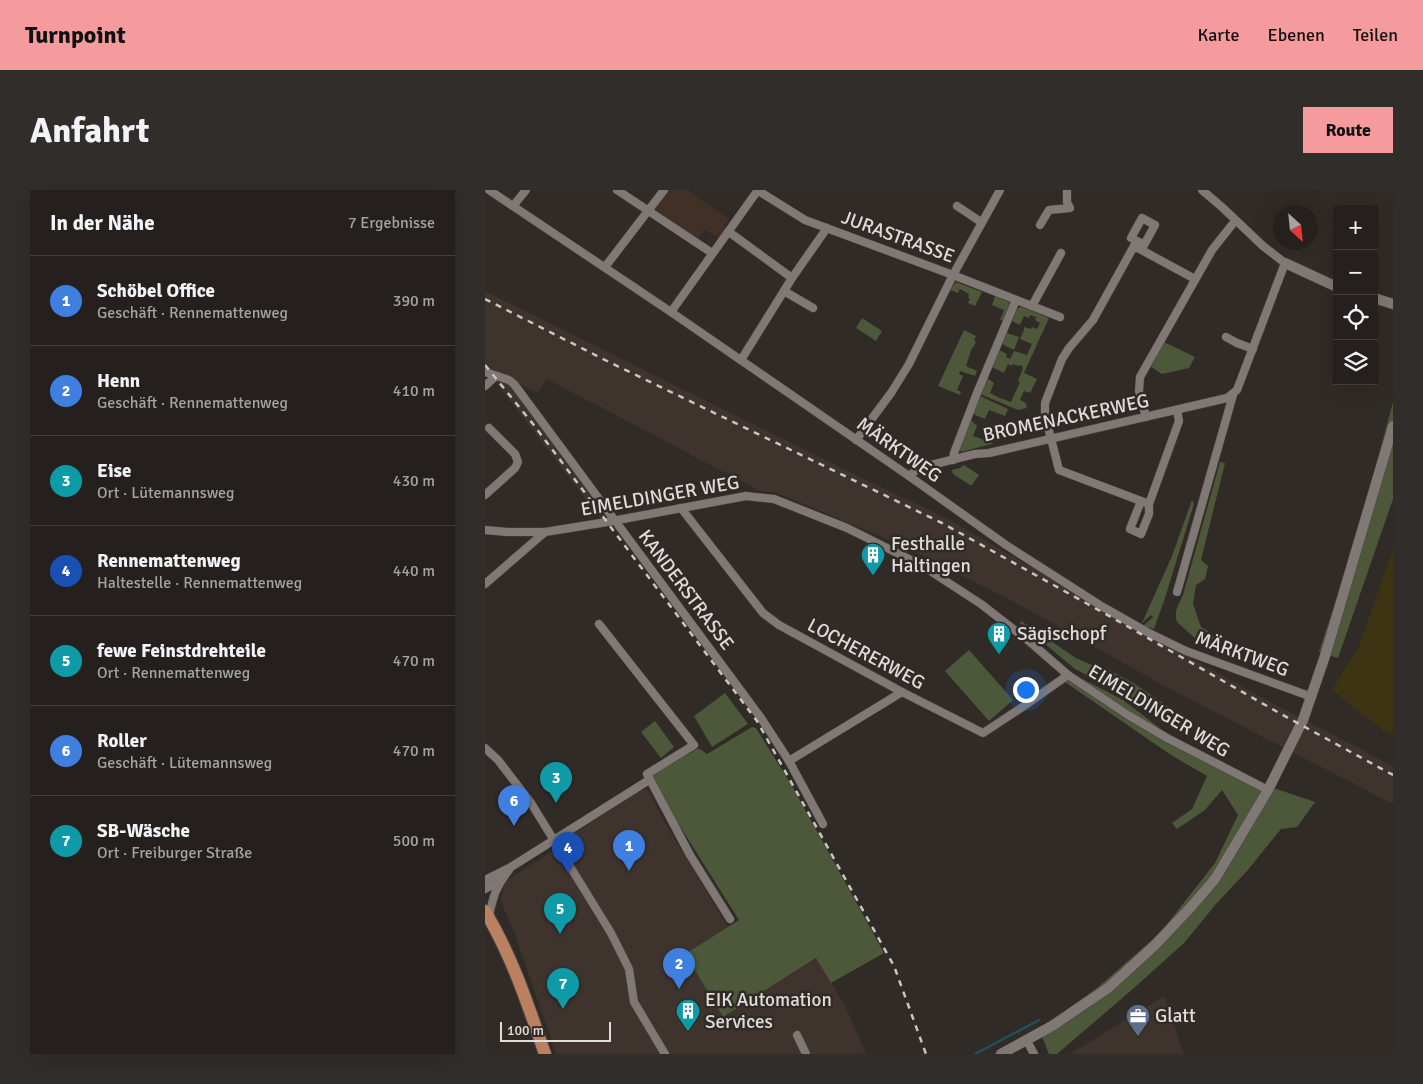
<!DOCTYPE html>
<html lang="de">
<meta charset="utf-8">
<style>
:root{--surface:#25201d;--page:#312d2a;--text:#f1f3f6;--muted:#a3a3a4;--line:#423e3b;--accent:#f59b9d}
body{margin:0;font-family:Signika,sans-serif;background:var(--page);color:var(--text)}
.controls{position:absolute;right:15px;top:15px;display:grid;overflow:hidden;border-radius:0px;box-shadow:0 5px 20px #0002}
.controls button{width:45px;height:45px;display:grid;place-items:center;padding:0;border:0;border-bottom:1px solid var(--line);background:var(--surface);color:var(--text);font:25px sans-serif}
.compass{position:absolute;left:788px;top:15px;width:45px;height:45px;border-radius:50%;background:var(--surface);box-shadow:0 5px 20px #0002;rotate:153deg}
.scale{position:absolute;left:15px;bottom:12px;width:111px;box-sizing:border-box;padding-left:5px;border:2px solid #e0dcda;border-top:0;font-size:14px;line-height:18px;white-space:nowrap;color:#e0dcda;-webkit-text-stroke:4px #312b27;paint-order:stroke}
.you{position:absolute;left:540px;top:499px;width:18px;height:18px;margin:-12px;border:4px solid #fff;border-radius:50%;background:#1a73e8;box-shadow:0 0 0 8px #1a73e833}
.badge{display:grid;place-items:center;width:32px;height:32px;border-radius:50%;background:var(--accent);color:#fff;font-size:16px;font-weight:700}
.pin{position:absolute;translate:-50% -41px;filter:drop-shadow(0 1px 2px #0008)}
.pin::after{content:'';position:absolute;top:26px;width:18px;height:15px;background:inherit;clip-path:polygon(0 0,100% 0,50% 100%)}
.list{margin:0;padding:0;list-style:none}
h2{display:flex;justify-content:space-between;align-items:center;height:65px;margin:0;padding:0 20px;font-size:21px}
h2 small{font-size:16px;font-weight:400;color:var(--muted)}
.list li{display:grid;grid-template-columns:32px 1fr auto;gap:15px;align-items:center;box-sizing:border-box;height:90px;padding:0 20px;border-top:1px solid var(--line)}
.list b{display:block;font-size:19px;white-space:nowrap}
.list p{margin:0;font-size:16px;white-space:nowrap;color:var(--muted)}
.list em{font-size:16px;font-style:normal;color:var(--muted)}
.icon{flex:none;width:28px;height:28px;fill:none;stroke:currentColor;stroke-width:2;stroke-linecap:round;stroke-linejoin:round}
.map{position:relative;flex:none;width:908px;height:864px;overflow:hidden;border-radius:0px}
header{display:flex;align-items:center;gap:30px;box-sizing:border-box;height:70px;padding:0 25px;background:var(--accent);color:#111}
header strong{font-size:24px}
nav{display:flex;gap:28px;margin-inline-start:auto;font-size:18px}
.intro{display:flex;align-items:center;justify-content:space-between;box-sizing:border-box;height:120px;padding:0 30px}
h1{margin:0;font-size:35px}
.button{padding:12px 22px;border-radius:0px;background:var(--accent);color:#111;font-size:18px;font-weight:700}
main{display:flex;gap:30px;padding:0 30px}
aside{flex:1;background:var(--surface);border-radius:0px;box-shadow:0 5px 20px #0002}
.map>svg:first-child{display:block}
</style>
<header>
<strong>Turnpoint</strong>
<nav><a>Karte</a><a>Ebenen</a><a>Teilen</a></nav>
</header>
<div class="intro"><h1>Anfahrt</h1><a class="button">Route</a></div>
<main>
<aside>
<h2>In der Nähe<small>7 Ergebnisse</small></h2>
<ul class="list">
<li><span class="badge" style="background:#3f7fe0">1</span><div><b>Schöbel Office</b><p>Geschäft · Rennemattenweg</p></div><em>390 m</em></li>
<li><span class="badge" style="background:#3f7fe0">2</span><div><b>Henn</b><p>Geschäft · Rennemattenweg</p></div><em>410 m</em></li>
<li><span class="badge" style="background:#0f9aa8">3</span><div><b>Eise</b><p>Ort · Lütemannsweg</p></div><em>430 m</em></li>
<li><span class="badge" style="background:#1a4fb4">4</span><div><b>Rennemattenweg</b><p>Haltestelle · Rennemattenweg</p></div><em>440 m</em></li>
<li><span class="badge" style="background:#0f9aa8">5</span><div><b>fewe Feinstdrehteile</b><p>Ort · Rennemattenweg</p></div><em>470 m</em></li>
<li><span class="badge" style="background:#3f7fe0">6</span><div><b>Roller</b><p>Geschäft · Lütemannsweg</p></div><em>470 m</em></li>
<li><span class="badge" style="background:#0f9aa8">7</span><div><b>SB-Wäsche</b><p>Ort · Freiburger Straße</p></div><em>500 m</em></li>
</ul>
</aside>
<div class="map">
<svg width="908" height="864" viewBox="0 0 908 864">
<rect width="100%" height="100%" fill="#312b27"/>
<g fill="#3f332e">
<polygon points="0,101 381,290 459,327 661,443 772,505 908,576 908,614 685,499 524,409 412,353 290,302 275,301 62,189 53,203 33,193 31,203 122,327 115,328 0,178"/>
<polygon points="157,599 163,600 179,631 243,737 200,764 238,827 332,768 362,820 381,864 71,864 31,747 17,714 16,709 20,692 61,665 82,648"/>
<polygon points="679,806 699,864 585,864"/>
</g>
<polygon fill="#413026" points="184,0 203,0 244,29 239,36 243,39 235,49 220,39 212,50 170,19"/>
<g fill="#4d5739">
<polygon points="471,92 497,102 490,116 483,113 485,109 483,108 484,104 475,99 473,103 465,100"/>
<polygon points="510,106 524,112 525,115 519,131 515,130 519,120 507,115"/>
<polygon points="535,117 537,117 564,128 539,183 552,189 545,203 539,201 535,210 541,213 542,218 533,220 495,204 502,188 509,193 505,203 515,208 526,212 535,192 533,191 538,178 537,176 535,175 534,176 528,174 527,176 523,174 519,183 507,177 514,160 522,164 521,167 525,169 529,161 542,165 547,154 535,149 539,140 539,137 546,139 547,137 552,139 555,133 550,130 551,127 545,125 544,128 539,126 535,135 527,131 532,119"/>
<polygon points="377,128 397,141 391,151 371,138"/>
<polygon points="479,140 491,146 489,150 491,152 488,158 487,158 481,176 492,181 490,186 475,181 474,184 478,186 472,200 476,202 475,205 453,196"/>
<polygon points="522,143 534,147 529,160 517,154"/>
<polygon points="679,152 710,167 704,178 677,184 666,177"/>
<polygon points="495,206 523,219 520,226 504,220 500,229 490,225 488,221"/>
<polygon points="908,212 908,309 853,468 834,462 874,339"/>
<polygon points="487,231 492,236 488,246 508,253 507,254 476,262 474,258 484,232"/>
<path d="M 735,272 L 740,273 L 716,370 L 723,376 L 720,389 L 711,395 L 708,414 L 716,437 L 728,444 L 729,458 L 722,459 L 692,432 C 688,422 694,414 698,405 Z"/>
<polygon points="479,275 494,285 487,295 485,295 468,284 467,280 475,278"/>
<polygon points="707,310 709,314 680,408 669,439 658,436 668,427 666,425 657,433 687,366"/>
<polygon points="536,431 591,468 607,475 624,480 650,494 687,519 655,512 590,479 535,433"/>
<polygon points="484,460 528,510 504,531 460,481"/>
<polygon points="590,485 638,510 693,552 739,581 830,612 812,637 796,639 762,681 731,714 699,753 649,798 572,864 564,864 554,839 612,798 676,742 730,673 753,625 737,600 720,620 692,639 687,633 707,619 722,586 686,565 580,492"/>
<polygon points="240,503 263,534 227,557 209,526"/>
<polygon points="170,531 189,557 176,568 156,542"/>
<polygon points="267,537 271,538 307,596 399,763 346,793 331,768 238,827 200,764 254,730 177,608 167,585 212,559 215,559 222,564"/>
</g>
<polygon fill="#3c3413" points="908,359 908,545 899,541 847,500 874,456"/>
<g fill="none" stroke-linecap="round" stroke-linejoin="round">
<polyline stroke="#1f505c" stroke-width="2.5" points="490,864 554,830"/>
<defs>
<g id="minor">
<polyline points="4,0 186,122 424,286 521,355 618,417 662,442 701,461 827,507"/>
<polyline points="132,0 227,63"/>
<polyline points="272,0 320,30 468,85 575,127"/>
<polyline points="28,16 41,0"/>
<polyline points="472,16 496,32"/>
<polyline points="555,35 564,20 585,18 582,12 582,0"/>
<polyline points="244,42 307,88"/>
<polyline points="649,56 652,51 646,48 657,28 670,35 659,55 652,51"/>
<polyline points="120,77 179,0"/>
<polyline points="299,101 328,118"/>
<polyline points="547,116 576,63"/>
<polyline points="186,122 273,0"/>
<polyline points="741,147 752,153 768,159"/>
<polyline points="256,170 307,88 342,38"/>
<polyline points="0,182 24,190 29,194 276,528 304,571 338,634"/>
<polyline points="0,196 11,186"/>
<polyline points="692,220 694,231 664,314 574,280 560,225 560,213 577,169 584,158 608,130 649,56 710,89"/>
<polyline points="661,227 654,201 655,187 727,60 750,31"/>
<polyline points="371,250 406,203 424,174 468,85 515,0"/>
<polyline points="468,270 469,263 492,203 531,110"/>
<polyline points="424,286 434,278 490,264 504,263 742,208 752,200 800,73 778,56 738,18 717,0"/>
<polyline points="0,305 30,278 33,272 30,264 4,238"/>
<polyline points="656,311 645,339 656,344 664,324 664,314"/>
<polyline points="196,318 278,423 294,435 417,502 498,543 539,516 583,485"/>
<polyline points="0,340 22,342 60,342 122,332 261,306 289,309 362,338 436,375 496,414 545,452 583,485 643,525 682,548 783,600"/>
<polyline points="0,394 60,342"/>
<polyline points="692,402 748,205"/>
<polyline points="114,434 209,555 162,584 205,665 245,729"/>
<polyline points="0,558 13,570 46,613 126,743 144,779 149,812 180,864"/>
<polyline points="304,571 417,502"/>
<polyline points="0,690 26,677 164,590"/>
<polyline points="0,699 15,691"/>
<path d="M 4,726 C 8,707 11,696 24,680"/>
<polyline points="312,845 321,864"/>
<polyline points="542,851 549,864"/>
</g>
<g id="tertiary">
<polyline points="800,73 852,97"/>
<polyline points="889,108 908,114"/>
<polyline points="516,864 567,836 623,798 670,755 705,718 730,689 783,600 818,530 840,466 908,236"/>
</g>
<path id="primary" d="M 0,721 C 27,766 43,815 60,864"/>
</defs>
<use href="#minor" stroke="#4d4745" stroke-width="9"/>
<use href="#tertiary" stroke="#4d4745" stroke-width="11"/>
<use href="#primary" stroke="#4d4745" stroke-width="14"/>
<use href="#minor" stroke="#807874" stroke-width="8"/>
<use href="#tertiary" stroke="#807874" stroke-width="10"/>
<use href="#primary" stroke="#bb8060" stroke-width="12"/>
<g stroke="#c9c5c3" stroke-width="2.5" stroke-dasharray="6 6" stroke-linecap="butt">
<polyline points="0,109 124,172 457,333 626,427 796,524 908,585"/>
<polyline points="0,175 48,234 272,531 409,776 441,864"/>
</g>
</g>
<defs>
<symbol id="building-pin" viewBox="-11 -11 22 30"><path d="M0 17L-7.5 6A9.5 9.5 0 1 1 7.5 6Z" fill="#0f9aa8" stroke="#312b27"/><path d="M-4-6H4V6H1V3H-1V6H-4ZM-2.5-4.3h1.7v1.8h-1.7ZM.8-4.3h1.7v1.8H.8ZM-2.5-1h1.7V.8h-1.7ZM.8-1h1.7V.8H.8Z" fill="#fff"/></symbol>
<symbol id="office-pin" viewBox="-11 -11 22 30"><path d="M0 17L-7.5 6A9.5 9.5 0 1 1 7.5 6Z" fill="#5c6f8a" stroke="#312b27"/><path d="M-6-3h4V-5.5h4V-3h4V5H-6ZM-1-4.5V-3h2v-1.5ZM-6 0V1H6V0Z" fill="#fff"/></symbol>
</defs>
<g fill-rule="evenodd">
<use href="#building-pin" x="374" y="351" width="28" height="38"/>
<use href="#building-pin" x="500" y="430" width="28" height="38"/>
<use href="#building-pin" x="189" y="807" width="28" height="38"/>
<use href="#office-pin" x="639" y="812" width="28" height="38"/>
</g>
<g text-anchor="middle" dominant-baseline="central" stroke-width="5" stroke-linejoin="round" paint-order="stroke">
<g font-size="19" fill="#e0dcda" stroke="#312b27">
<text transform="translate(413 47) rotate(20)">JURASTRASSE</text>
<text transform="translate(581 228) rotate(-12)">BROMENACKERWEG</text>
<text transform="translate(414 260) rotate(35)">MÄRKTWEG</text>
<text transform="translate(175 306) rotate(-10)">EIMELDINGER WEG</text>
<text transform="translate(201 400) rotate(53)">KANDERSTRASSE</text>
<text transform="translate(381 464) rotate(28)">LOCHERERWEG</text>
<text transform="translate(757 464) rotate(20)">MÄRKTWEG</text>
<text transform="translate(674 521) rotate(31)">EIMELDINGER WEG</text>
</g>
<g font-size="19" fill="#e0dcda" stroke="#312b27" text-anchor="start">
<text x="406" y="354">Festhalle<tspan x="406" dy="22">Haltingen</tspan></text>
<text x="532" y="444">Sägischopf</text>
<text x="220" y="810">EIK Automation<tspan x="220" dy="22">Services</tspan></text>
<text x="670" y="826">Glatt</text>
</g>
</g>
</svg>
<div class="controls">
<button>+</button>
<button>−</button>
<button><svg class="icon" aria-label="locate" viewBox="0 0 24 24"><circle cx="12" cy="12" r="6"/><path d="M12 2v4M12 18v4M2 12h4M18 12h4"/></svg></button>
<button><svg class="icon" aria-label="layers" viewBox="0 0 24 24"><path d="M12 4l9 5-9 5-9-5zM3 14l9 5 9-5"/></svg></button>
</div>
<svg class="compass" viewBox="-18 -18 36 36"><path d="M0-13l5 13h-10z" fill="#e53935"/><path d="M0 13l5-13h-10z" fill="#a3a3a4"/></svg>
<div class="scale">100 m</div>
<div class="you"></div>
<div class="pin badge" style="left:144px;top:681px;background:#3f7fe0">1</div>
<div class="pin badge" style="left:194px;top:799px;background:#3f7fe0">2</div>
<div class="pin badge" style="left:71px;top:613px;background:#0f9aa8">3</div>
<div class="pin badge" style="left:83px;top:683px;background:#1a4fb4">4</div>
<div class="pin badge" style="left:75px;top:744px;background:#0f9aa8">5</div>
<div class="pin badge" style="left:29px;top:636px;background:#3f7fe0">6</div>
<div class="pin badge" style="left:78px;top:819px;background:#0f9aa8">7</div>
</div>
</main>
